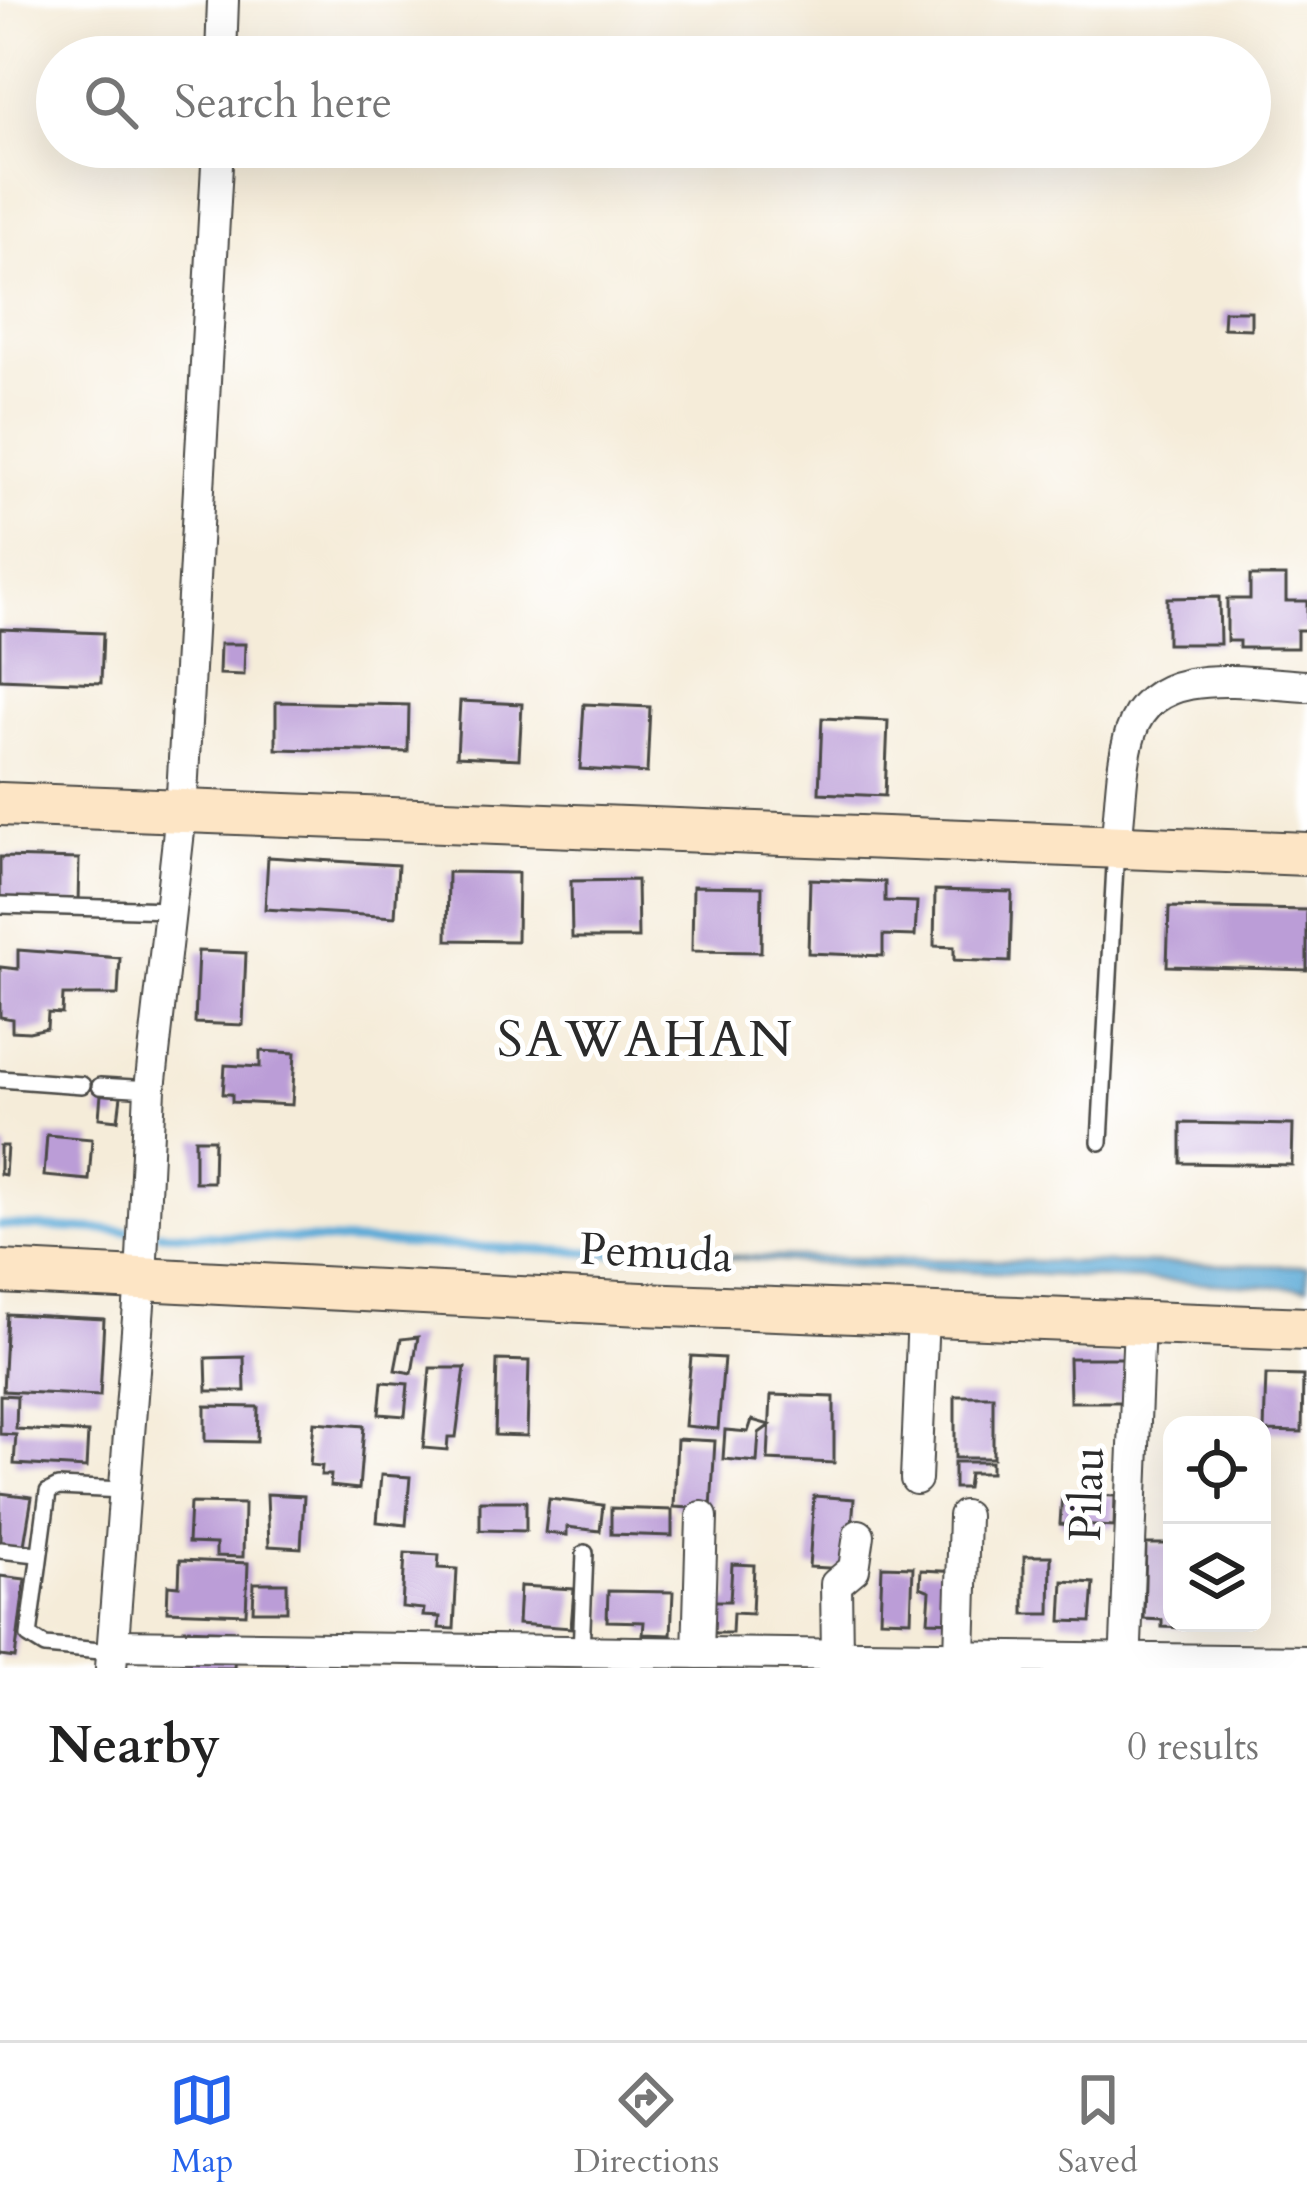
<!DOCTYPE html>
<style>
:root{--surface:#fff;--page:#f2f2f2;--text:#222;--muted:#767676;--line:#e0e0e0;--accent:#2563eb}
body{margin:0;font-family:Cardo,serif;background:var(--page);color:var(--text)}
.controls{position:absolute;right:36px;bottom:36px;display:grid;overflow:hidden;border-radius:24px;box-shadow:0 12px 48px #0002}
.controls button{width:108px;height:108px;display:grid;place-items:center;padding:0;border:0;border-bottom:3px solid var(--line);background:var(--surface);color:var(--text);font:60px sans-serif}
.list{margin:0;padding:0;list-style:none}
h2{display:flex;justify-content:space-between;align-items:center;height:156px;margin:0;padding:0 48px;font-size:51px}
h2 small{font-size:39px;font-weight:400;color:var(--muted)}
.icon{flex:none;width:66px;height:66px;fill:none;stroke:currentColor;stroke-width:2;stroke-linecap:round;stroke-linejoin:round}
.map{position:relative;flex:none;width:1307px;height:1668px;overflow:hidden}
.search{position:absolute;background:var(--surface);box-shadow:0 12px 48px #0002;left:36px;right:36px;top:36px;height:132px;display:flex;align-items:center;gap:30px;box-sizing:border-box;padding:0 42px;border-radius:66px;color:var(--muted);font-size:45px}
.sheet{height:372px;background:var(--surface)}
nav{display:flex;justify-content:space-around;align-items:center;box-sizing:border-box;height:168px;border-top:3px solid var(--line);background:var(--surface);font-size:33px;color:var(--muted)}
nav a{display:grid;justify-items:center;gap:6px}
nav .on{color:var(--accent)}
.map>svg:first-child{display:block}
</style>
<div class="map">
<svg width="1307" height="1668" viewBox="0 0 1307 1668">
<rect width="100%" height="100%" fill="#fff"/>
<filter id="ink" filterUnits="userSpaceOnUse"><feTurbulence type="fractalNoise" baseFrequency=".00833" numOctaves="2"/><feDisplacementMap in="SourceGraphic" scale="24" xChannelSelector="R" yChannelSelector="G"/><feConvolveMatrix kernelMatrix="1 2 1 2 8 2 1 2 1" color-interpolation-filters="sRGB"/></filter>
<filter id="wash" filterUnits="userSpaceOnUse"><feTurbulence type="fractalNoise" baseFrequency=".004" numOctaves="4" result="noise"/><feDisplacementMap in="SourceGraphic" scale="48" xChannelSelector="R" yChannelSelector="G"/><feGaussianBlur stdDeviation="2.7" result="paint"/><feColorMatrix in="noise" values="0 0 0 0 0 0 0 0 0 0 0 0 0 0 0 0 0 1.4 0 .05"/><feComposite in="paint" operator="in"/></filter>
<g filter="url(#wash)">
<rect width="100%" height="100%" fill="#f5ecd9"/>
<polygon fill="#5eabd7" stroke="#446b81" stroke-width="3" points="632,1254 1307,1266 1307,1288"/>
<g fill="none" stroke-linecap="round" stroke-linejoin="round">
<g stroke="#5eabd7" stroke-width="9">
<polyline points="0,1225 128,1231"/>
<polyline points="159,1233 632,1254"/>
</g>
</g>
<g id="blocks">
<g fill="#bb9dd7">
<polygon points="1224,311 1251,311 1251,329 1223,328"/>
<polygon points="1250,576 1286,576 1286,601 1307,601 1307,630 1297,630 1297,648 1239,648 1239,641 1227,641 1227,599 1250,599"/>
<polygon points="1219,597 1220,644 1167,644 1167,598"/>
<polygon points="0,629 103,633 101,683 0,679"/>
<polygon points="220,644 245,644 244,675 219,674"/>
<polygon points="460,701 522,704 519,759 457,756"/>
<polygon points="276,702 409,705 408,752 276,749"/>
<polygon points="584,704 650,707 647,773 580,769"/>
<polygon points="822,718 888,721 885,796 819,793"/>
<polygon points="0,857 79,859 78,904 0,902"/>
<polygon points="268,857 398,865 395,917 265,909"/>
<polygon points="448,872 518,873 517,941 447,940"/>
<polygon points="810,879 885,882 885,901 917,902 915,936 883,935 883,956 808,953"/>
<polygon points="637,880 638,938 572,938 571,881"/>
<polygon points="693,886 762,887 761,952 692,951"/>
<polygon points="935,890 1012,892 1010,962 954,960 954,947 934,946"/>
<polygon points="1169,907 1307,910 1307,970 1167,966"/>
<polygon points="18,950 120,958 118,995 63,995 62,1014 48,1013 47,1028 29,1032 12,1031 12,1019 0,1017 0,967 18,969"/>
<polygon points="198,951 246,953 243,1025 195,1023"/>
<polygon points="260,1051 295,1053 292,1105 232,1102 232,1094 223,1094 225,1065 260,1067"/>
<polygon points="101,1094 121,1096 118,1120 99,1118"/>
<polygon points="1181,1123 1293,1125 1292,1165 1181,1163"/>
<polygon points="47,1135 92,1139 89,1180 44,1176"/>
<polygon points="195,1139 214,1139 213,1182 195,1182"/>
<polygon points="0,1146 7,1146 5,1175 0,1174"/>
<polygon points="7,1314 104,1319 100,1396 3,1391"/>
<polygon points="418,1337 412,1373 395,1370 401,1339"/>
<polygon points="691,1356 724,1358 718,1429 685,1426"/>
<polygon points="244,1357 245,1391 207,1391 206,1358"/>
<polygon points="1069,1358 1125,1358 1125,1402 1070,1402"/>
<polygon points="497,1360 529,1361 527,1436 495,1435"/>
<polygon points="430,1368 465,1368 456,1437 448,1437 447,1450 423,1448"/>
<polygon points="1266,1375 1303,1376 1302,1432 1264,1431"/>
<polygon points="382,1382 408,1384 405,1416 379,1414"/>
<polygon points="0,1395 17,1396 16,1429 88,1433 86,1468 14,1464 16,1435 0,1434"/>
<polygon points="771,1395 834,1397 834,1463 768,1460"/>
<rect x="955" y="1396" width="38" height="62"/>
<polygon points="205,1406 258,1407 257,1442 205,1441"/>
<polygon points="752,1420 770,1425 759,1433 757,1462 723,1459 725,1430 748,1432"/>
<polygon points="314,1422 364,1426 359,1489 330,1486 331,1475 321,1475 322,1466 310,1465"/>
<polygon points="677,1439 715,1441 711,1509 674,1507"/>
<polygon points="954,1462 991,1462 991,1473 969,1473 967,1488 954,1488"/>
<polygon points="381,1475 410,1477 406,1525 377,1522"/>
<polygon points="0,1493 32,1497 23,1551 0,1547"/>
<polygon points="267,1494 304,1496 301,1548 269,1546"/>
<polygon points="1062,1494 1115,1496 1114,1527 1060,1524"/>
<polygon points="814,1496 854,1499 849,1569 809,1567"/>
<polygon points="549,1499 603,1505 600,1531 567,1527 567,1535 545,1533"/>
<polygon points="480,1501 526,1501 526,1531 480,1530"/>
<polygon points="190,1503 244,1504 243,1557 216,1556 216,1544 188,1543"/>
<polygon points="611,1508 672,1510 672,1536 611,1534"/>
<polygon points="1146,1544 1172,1544 1172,1623 1185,1623 1185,1628 1162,1627 1162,1620 1144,1619"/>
<polygon points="405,1553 439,1555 438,1568 457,1569 454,1629 439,1628 440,1617 423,1616 424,1609 402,1607"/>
<polygon points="1024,1556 1051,1556 1050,1614 1024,1614"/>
<polygon points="180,1560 248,1563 246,1614 167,1611 168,1585 179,1586"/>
<polygon points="732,1564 754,1565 752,1614 733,1613 732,1633 713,1633 714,1601 730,1601"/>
<polygon points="882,1566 913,1567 911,1620 880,1619"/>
<polygon points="921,1570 959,1572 956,1622 928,1621 930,1591 920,1587"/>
<polygon points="0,1576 25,1579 15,1658 0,1656"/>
<polygon points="1063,1581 1094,1583 1091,1622 1061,1621"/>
<polygon points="254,1583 287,1583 287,1611 253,1611"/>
<polygon points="520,1586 574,1589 571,1628 518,1624"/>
<polygon points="608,1591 673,1592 671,1635 643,1634 644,1622 607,1621"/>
<polygon points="184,1629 236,1631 234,1668 182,1668"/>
<polygon points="289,1640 335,1660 334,1668 286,1668"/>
</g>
</g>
</g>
<g filter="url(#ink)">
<use href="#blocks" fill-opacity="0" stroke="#494845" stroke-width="3"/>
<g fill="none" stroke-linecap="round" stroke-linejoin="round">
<defs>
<g id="lane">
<polyline points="1,905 170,910"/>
<polyline points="0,1079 82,1085"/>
<polyline points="100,1086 150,1089"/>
<polyline points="1100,1142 1116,847"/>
<polyline points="0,1550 37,1554"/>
<polyline points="112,1652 45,1646 29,1636 48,1492 58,1487 123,1490"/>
<polyline points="581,1652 585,1553"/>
</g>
<g id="street">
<polyline points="221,57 223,0"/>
<path d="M 1116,844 C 1121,808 1120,766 1131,732 C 1154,661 1250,684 1307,686"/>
<polyline points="916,1479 923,1315"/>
<polyline points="115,1645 1307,1661"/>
<polyline points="698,1653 702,1517"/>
<polyline points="837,1655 836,1584 854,1569 859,1535"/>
<polyline points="960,1656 964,1516"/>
<polyline points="111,1668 141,1279 150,1089 181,813 218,147"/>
<polyline points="1125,1668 1139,1323"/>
</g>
<g id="secondary">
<polyline points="0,804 1307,854"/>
<polyline points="0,1272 642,1304 1307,1329"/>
</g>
</defs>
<use href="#lane" stroke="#494845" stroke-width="20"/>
<use href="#street" stroke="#494845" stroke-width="34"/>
<use href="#secondary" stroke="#494845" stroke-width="46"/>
<use href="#lane" stroke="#fff" stroke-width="15"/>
<use href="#street" stroke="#fff" stroke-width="30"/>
<use href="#secondary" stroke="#fde5c5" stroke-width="42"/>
</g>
</g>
<g text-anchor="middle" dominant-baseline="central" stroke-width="10" stroke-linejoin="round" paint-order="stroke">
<g font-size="45" fill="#2b2b2b" stroke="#fff">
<text transform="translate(656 1253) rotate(3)">Pemuda</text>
<text transform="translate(1087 1494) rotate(-88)">Pilau</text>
</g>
<g font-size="51" letter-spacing="3" fill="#2b2b2b" stroke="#fff">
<text x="646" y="1040">SAWAHAN</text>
</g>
</g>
</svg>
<div class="controls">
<button><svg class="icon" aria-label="locate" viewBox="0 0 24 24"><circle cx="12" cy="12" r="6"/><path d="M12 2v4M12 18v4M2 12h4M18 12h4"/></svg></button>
<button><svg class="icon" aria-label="layers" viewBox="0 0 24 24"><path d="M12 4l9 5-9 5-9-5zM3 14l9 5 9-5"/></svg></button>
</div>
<div class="search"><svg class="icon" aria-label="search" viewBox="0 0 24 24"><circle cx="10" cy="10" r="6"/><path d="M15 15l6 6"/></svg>Search here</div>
</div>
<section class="sheet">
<h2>Nearby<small>0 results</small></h2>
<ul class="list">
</ul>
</section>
<nav>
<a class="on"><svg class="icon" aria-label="map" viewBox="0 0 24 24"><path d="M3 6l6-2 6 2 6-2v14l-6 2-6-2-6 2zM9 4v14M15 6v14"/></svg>Map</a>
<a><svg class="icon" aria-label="directions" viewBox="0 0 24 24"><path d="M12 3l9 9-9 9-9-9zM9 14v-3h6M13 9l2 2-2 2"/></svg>Directions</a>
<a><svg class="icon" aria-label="saved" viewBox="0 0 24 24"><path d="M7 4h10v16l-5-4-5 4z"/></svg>Saved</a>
</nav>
